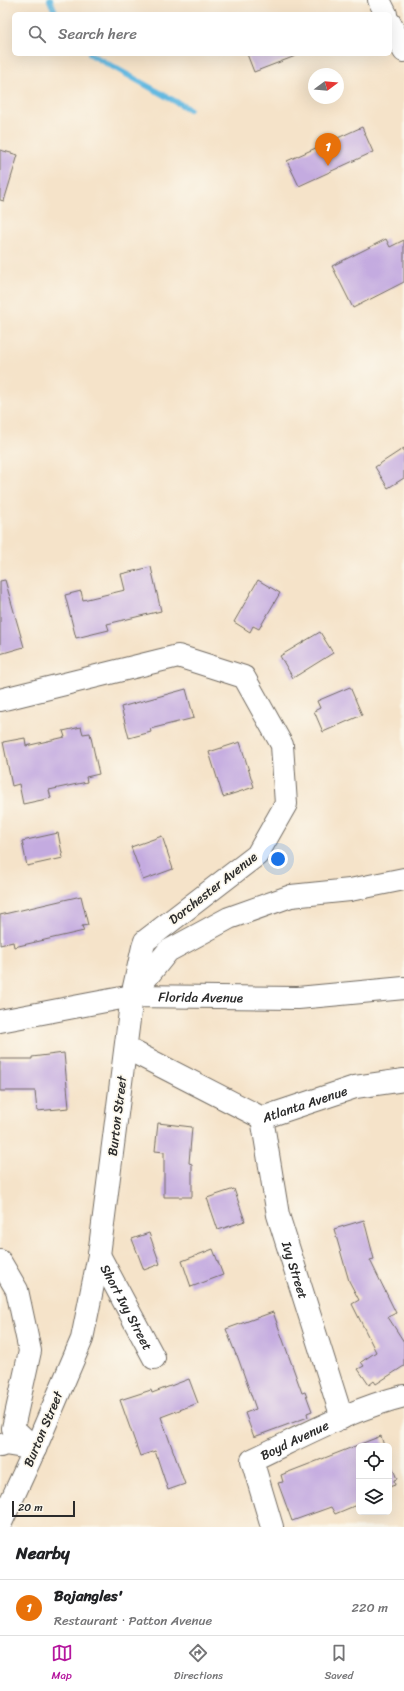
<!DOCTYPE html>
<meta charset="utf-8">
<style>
:root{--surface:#fff;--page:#f2f2f2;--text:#202124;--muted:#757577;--line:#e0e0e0;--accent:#b5179e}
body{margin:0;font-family:Sriracha,sans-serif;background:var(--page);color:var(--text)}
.controls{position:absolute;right:12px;bottom:12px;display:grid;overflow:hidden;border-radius:6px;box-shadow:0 4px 16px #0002}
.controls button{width:36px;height:36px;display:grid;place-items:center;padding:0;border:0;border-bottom:1px solid var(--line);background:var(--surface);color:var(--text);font:20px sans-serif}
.compass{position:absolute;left:308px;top:68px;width:36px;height:36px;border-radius:50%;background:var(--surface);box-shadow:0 4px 16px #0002;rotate:74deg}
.scale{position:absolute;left:12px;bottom:10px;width:63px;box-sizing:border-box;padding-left:4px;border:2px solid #2b2b2b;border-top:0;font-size:11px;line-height:14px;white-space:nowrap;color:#2b2b2b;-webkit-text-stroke:3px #fbf7ec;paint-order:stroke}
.you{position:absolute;left:278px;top:859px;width:14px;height:14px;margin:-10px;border:3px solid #fff;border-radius:50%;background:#1a73e8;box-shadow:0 0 0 6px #1a73e833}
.badge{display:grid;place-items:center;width:26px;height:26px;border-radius:50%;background:var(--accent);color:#fff;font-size:13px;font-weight:700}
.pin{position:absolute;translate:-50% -33px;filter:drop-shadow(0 1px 2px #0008)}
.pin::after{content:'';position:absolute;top:21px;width:14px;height:12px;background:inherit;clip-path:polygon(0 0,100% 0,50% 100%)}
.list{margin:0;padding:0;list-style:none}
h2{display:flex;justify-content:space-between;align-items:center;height:52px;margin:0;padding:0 16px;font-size:17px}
h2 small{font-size:13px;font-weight:400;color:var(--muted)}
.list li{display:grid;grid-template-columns:26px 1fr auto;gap:12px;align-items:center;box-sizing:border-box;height:56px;padding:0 16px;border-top:1px solid var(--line)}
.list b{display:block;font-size:15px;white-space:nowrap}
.list p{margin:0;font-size:13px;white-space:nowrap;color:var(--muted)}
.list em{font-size:13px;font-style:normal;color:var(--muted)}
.icon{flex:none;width:22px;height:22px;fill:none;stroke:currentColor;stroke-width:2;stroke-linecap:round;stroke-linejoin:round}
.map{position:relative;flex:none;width:404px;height:1527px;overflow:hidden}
.search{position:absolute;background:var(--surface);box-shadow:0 4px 16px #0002;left:12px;right:12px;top:12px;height:44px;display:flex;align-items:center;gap:10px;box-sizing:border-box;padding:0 14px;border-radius:6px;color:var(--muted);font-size:15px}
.sheet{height:108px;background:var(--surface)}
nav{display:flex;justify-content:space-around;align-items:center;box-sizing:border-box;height:56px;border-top:1px solid var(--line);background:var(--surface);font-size:11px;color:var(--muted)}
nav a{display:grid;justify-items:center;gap:2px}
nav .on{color:var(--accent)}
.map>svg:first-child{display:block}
</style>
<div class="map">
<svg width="404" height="1527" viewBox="0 0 404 1527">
<rect width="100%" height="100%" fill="#fbf7ec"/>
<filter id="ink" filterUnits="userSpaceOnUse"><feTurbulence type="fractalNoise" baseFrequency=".025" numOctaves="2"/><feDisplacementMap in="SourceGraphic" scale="8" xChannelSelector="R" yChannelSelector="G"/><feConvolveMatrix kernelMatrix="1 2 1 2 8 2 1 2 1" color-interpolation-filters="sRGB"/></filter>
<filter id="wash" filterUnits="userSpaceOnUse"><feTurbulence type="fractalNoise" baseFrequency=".012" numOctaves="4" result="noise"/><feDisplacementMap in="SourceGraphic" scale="16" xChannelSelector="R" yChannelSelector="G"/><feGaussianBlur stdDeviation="0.9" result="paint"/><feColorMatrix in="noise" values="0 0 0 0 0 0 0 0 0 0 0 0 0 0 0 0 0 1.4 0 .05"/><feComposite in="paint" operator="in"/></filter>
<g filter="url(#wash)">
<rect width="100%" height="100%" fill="#f5e3c9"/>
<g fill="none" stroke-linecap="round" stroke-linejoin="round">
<g stroke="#64b9e1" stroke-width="6">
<polyline points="50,0 56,14"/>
<polyline points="90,54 189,109"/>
</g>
</g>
<g id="blocks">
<g fill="#c4abe0">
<polygon points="247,54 297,54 298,55 254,72"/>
<polygon points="362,127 373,152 299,186 287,161"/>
<polygon points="0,150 18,155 4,201 0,200"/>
<polygon points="386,239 390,247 404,240 404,282 353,308 332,266"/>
<polygon points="404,448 404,478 388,488 375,467"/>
<polygon points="151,567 161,611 107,624 109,630 76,638 65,595 81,591 83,600 125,590 121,574"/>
<polygon points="5,580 24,647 0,654 0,581"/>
<polygon points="258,580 280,593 259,629 253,626 250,632 234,622"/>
<polygon points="320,632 333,653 293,678 280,656"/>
<polygon points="350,687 362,715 323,732 314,711 320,708 317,701"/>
<polygon points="186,689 194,718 150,729 151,732 129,738 121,707"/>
<polygon points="81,727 83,734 90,733 99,774 86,777 87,782 49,790 51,798 23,804 19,784 12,786 3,742 25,738 26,746 65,737 63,731"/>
<polygon points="240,742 254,787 223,797 209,752"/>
<polygon points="58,833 63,858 27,866 22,841"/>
<polygon points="162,836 173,869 143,880 131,847"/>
<polygon points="81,896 88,925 82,926 84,931 14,947 13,942 0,945 0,915"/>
<polygon points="64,1053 69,1108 37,1111 35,1091 0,1091 0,1059 32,1059 32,1057"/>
<polygon points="158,1123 192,1127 189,1163 192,1164 192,1197 164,1197 164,1152 155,1151"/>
<polygon points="234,1189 245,1221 218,1230 207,1198"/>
<polygon points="364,1220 374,1259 370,1260 396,1313 388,1317 404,1342 404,1366 376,1384 374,1381 369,1385 358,1369 364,1366 361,1362 376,1352 352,1304 359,1300 349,1281 334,1229"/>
<polygon points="149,1233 160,1264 144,1270 132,1239"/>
<polygon points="213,1249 223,1275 191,1287 182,1261"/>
<polygon points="273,1312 302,1393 305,1392 312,1411 307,1413 308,1417 254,1437 245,1413 256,1409 237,1355 236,1355 226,1329"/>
<polygon points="189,1379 198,1403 161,1417 185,1484 168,1490 155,1451 140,1456 120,1400 151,1390 152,1393"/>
<polygon points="381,1436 384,1446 359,1446 359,1504 335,1514 331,1507 292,1521 278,1483 283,1482 281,1475"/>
<polygon points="389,1459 397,1479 394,1480 395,1485 389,1487"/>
</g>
</g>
</g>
<g filter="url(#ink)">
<use href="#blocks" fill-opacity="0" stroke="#726b62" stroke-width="1"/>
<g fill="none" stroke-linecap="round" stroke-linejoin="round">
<defs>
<g id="minor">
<polyline points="0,700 178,656 244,677 282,745 286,804 257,855 145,941 143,947 132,996 99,1255 82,1339 35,1449 0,1525"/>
<polyline points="135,992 168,951 229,918 291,896 350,890 404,879"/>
<path id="s1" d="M 0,1021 L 132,996 L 298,998 L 404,988"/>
<path id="s2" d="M 126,1048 L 262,1118 L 355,1087 L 404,1080"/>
<path id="s3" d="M 262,1118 L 278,1215 L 342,1418"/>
<path id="s4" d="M 99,1255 L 154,1358"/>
<polyline points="0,1261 17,1290 30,1351 13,1428 35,1449"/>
<polyline points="0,1446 5,1444 35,1449"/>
<path id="s5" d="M 272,1527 L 252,1460 C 301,1437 351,1409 404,1396"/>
</g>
<g id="major">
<polyline points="379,0 386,14"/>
<polyline points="390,23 404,51"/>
</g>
</defs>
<use href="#minor" stroke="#726b62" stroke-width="24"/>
<use href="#major" stroke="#726b62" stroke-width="24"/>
<use href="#minor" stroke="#fff" stroke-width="22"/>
<use href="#major" stroke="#fff" stroke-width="22"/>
</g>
</g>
<g text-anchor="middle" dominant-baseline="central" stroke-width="3.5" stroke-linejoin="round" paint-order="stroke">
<g font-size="13" fill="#2b2b2b" stroke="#fbf7ec">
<text transform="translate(213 888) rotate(-38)">Dorchester Avenue</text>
<text stroke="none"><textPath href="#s1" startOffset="203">Florida Avenue</textPath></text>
<text stroke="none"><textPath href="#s2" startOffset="198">Atlanta Avenue</textPath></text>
<text transform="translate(117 1116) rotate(-83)">Burton Street</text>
<text stroke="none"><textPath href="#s3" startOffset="156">Ivy Street</textPath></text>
<text stroke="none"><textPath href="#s4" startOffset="59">Short Ivy Street</textPath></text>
<text transform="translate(43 1429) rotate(-67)">Burton Street</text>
<text stroke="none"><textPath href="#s5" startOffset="117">Boyd Avenue</textPath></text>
</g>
</g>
</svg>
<div class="controls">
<button><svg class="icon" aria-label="locate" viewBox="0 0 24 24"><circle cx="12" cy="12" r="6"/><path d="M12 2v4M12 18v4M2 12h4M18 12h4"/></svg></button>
<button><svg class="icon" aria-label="layers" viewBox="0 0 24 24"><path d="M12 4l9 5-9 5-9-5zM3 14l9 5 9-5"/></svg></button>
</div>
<svg class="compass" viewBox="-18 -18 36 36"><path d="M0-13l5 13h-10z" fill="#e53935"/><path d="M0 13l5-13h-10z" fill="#757577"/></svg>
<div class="scale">20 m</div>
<div class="you"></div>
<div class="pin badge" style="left:328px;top:166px;background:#e8710a">1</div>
<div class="search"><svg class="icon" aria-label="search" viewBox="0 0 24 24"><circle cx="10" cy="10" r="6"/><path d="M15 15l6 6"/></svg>Search here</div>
</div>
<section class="sheet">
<h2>Nearby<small></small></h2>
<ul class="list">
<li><span class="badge" style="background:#e8710a">1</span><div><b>Bojangles'</b><p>Restaurant · Patton Avenue</p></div><em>220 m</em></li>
</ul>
</section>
<nav>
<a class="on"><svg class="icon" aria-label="map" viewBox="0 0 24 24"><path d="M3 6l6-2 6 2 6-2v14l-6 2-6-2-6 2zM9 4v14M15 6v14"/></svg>Map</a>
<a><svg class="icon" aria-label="directions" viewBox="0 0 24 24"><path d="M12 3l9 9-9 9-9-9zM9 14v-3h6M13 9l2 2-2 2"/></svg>Directions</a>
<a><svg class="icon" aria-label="saved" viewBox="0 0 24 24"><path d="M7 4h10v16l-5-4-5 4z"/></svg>Saved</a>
</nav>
